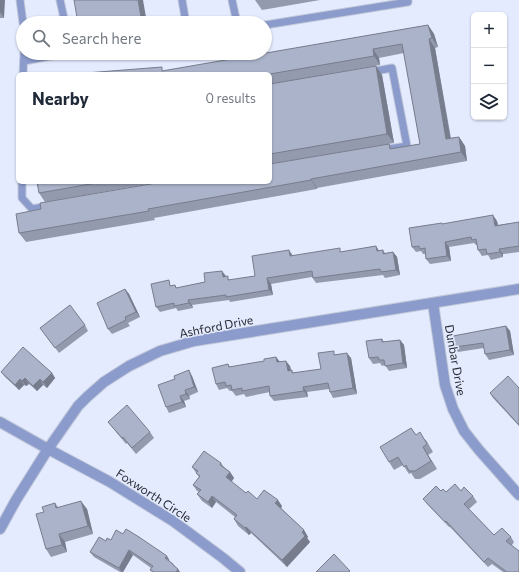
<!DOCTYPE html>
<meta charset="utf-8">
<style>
:root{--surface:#fff;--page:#f6f6f7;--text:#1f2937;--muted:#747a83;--line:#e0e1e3}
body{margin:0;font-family:Commissioner,sans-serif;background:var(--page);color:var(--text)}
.controls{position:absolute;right:12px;top:12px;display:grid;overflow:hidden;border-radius:6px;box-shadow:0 1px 3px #0004}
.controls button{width:36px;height:36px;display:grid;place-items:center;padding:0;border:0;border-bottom:1px solid var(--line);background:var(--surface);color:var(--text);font:20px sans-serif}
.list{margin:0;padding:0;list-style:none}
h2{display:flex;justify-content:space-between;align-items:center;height:52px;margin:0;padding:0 16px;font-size:17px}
h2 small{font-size:13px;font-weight:400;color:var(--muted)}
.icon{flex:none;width:22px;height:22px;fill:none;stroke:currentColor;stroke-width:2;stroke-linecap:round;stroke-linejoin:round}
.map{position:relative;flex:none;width:519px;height:572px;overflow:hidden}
.search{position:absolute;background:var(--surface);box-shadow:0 1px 3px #0004;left:16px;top:16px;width:256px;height:44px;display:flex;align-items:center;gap:10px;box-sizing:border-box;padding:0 14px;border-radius:22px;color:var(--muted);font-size:15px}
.panel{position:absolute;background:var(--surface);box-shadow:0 1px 3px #0004;left:16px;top:72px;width:256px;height:112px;border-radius:6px}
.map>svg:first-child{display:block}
</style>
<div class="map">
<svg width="519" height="572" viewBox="0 0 519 572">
<rect width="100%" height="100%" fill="#e4ebfe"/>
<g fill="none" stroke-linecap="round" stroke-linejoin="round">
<defs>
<g id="lane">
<polyline points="20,0 23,23"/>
<polyline points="60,0 65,23"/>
<polyline points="182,0 186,23"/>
<polyline points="232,0 237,23"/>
<polyline points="265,25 408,2 408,0"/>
<polyline points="24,61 67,53"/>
<polyline points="370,72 392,68 407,146 383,150"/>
<polyline points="23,74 24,53"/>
<polyline points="22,182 22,198 32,209 49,206"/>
</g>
<g id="street">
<polyline points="433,303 445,385 453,409 464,431 479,450 519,495"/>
<polyline points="0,422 48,449 110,482 173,521 223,558 240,572"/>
<polyline points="0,529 16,500 48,449 78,406 87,397 104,382 129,366 160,351 194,341 519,289"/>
</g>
</defs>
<use href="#lane" stroke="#c2c9da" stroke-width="9"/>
<use href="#street" stroke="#c2c9da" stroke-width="12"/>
<use href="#lane" stroke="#8b9bcb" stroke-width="7"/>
<use href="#street" stroke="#8b9bcb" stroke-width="10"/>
</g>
<g fill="#939aae">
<polygon points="0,0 4,18 0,18"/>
<polygon points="255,0 320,0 262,10"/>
<polygon points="428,25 434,34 438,47 435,48 451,138 459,137 465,146 467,161 317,188 317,189 154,218 155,220 26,242 19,233 41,209 389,144 392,148 420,144 404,53 379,58 380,65 270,84 270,74 164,71"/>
<polygon points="84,53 127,53 89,59"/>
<polygon points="376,66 382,75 394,143 270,164 270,84"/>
<polygon points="37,182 160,182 45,202 39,193"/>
<polygon points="497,221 498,225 519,222 519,252 503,254 503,257 491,260 488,255 482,256 478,250 477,245 476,245 474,243 449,247 451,261 430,264 426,259 425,254 423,254 421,251 416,252 412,247 442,224"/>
<polygon points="376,246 379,251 383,250 385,253 393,252 397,257 400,275 385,278 383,275 316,283 312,277 271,284 273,295 230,302 229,300 192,305 193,308 178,311 176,308 160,312 156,307 172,285 177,288 226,277 230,280 255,276 293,256 342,252"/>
<polygon points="125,289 129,294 140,317 128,323 130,326 112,334 108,329"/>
<polygon points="85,325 88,331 59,353 44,333"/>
<polygon points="506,326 510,331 514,355 489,360 485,354 484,348 458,352 455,347"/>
<polygon points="382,339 384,342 400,340 404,345 407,368 389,371 385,365 382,366 380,363 373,364 369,358"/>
<polygon points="336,354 351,358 357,394 333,398 330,392 329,389 307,392 308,397 274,401 270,396 270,392 246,397 244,394 236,396 232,391 230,391 227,388 219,390 216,384 228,364 230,367 264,361 276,357 280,362 290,366 291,370 294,373 321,369"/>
<polygon points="1,372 52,373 55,378 47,388 43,385 37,391 29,384 26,386 24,385 19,390 5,377"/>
<polygon points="192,376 198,392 189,396 190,399 184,401 186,407 169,413 166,407"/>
<polygon points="519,388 519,426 493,398 490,393"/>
<polygon points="108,422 150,432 154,438 136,454 127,443 126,444 112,427"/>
<polygon points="411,428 416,435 426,440 433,452 428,455 437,469 420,479 415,479 411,473 409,474 403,465 394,470 389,462"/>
<polygon points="221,463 224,467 230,472 234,478 231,482 246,493 257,499 282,506 281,508 304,530 308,537 307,538 310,542 287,567 251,533 249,535 238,526 234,519 235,517 216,502 212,508 202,501 197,494 199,492 197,491 193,485 199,477 192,467"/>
<polygon points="441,491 446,492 461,491 473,496 477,502 469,509 494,535 511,537 514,542 512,545 519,572 503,572 492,564 488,567 450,527 449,527 427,504 423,499"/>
<polygon points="55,503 58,507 87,509 93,534 65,542 67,552 51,557 46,549 44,512"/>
<polygon points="123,534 170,562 173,564 180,572 152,572 150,570 151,568 133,555 123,572 120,572 94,557 90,552 106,541 111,540"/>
</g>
<g fill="#787d8d">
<polygon points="0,0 5,0 4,18 0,12"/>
<polygon points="138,0 143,0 147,23 142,23"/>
<polygon points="428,25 434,34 438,47 432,38"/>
<polygon points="429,39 435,48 452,148 446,139"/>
<polygon points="373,49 379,58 380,65 374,56"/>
<polygon points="376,66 382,75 394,143 387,134"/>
<polygon points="459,137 465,146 467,161 461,152"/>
<polygon points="311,179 317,188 317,189 311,180"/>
<polygon points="493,215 497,221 499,231 495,226"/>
<polygon points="445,242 449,247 451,261 447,256"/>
<polygon points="376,246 379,251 377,251"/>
<polygon points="499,249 503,254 503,257 500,252"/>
<polygon points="289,250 293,256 294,262 290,256"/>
<polygon points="393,252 397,257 400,275 396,270"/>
<polygon points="222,271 226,276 227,282 223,277"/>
<polygon points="267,278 271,284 273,295 269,290"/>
<polygon points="125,289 129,294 140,317 136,312"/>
<polygon points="188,300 192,305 193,308 189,303"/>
<polygon points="506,326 510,331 514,355 510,350"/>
<polygon points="400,340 404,345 407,368 403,363"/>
<polygon points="347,353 351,358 357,394 353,388"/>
<polygon points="276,357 280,362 277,362"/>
<polygon points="286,361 290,366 292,376 288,371"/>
<polygon points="189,370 192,376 198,392 194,387"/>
<polygon points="52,373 55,378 47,388 43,382"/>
<polygon points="25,378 29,384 26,386 22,381"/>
<polygon points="20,379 24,385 19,390 15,385"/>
<polygon points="40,379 43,385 37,391 33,386"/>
<polygon points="303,387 307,392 308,397 304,391"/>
<polygon points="185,390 189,396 190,399 186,394"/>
<polygon points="180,396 184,401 186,407 182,402"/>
<polygon points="423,447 428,455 437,469 431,461"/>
<polygon points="230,472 234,478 230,484 226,477"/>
<polygon points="212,496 216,502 212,508 208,502"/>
<polygon points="278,500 282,506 280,510 275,503"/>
<polygon points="81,501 87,509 93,534 88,526"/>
<polygon points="246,527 251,533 249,535 245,528"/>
<polygon points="304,530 308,537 307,538 310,542 287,567 282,560"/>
<polygon points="59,534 65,542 67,552 62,545"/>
<polygon points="129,550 133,555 123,572 122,572 119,568"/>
<polygon points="167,556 170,561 165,558"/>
<polygon points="178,569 180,572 176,572"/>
</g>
<g fill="#abb3ca" stroke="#787d8d">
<polygon points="74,0 138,0 142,23 78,23"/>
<polygon points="428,25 432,38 429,39 446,139 459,137 461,152 311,179 311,180 148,209 149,211 19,233 16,214 41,209 40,203 162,182 270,182 270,164 389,144 390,149 420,144 402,44 373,49 374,56 270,74 73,74 162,67 162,71"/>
<polygon points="376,66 387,134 270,154 270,84"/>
<polygon points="37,182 102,182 39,193"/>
<polygon points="493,215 495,226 519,222 519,246 499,249 500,252 487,254 486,249 478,250 476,239 472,240 471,237 445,242 447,256 426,259 425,248 420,249 419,246 412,247 409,228 442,223 442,224"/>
<polygon points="376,246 377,251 383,250 383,254 393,252 396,270 381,272 380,269 313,278 312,271 267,278 269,290 226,297 226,295 188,300 189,303 174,306 174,303 156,307 151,284 169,280 170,286 175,285 176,288 205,282 204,273 222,271 223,277 228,276 228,280 255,276 252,256 289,250 290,256 340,248 340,252"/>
<polygon points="125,289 136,312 125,317 126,320 108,329 97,303"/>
<polygon points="70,305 85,325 55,348 40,328"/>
<polygon points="506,326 510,350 485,354 483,343 455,347 453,336"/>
<polygon points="382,339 382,342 400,340 403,363 385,366 384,360 379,360 378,357 369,358 366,341"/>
<polygon points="23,347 52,373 43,382 40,379 33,386 25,378 22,381 20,379 15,385 1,372"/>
<polygon points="334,351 334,355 347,353 353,388 330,392 328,383 303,387 304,391 270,396 269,386 242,391 242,388 232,390 231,385 226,386 225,382 216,384 212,368 228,364 229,367 264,361 264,359 276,357 277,362 286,361 288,371 292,370 292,373 321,369 318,353"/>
<polygon points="189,370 194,387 185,390 186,394 180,396 182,402 166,407 158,385 175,379 174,376"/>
<polygon points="508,376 519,388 519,425 490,393"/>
<polygon points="127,405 150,432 132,448 123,437 122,438 108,422"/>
<polygon points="411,428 416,435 420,432 427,444 423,447 431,461 415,471 409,471 406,465 404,467 398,457 389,462 380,447"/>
<polygon points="204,451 221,463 220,465 230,472 226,477 246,493 248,491 257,499 264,490 278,500 275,503 304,530 302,532 305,536 282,560 246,527 245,528 234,519 237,515 212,496 208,502 197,494 201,490 193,485 200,476 196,473 198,471 192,467"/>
<polygon points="455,484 461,491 464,487 473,496 464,504 494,535 502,528 511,537 506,541 519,551 519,572 507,572 488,558 484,562 446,521 445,522 423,499 436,486 441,491 443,489 446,492"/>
<polygon points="81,501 88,526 59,534 62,545 46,549 36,514 44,512 42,507 55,503 56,508"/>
<polygon points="126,529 139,537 167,556 165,558 173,564 173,565 178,569 176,572 154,572 150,570 153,566 129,550 119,568 90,552 99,537 106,541 107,538 111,540 116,530 123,534"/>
<polygon points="334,554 350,571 349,572 316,572"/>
</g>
<g text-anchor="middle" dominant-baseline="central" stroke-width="3" stroke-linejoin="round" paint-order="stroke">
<g font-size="12" fill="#292c35" stroke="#e4ebfe">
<text transform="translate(216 326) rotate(-11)">Ashford Drive</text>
<text transform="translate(456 360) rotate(80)">Dunbar Drive</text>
<text transform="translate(154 495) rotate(33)">Foxworth Circle</text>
</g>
</g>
</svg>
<div class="controls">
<button>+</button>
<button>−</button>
<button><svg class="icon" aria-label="layers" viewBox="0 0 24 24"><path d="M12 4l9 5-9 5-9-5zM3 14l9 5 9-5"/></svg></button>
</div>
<div class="search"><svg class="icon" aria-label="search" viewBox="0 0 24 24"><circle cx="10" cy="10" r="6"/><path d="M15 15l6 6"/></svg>Search here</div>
<section class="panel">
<h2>Nearby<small>0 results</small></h2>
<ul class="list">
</ul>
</section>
</div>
